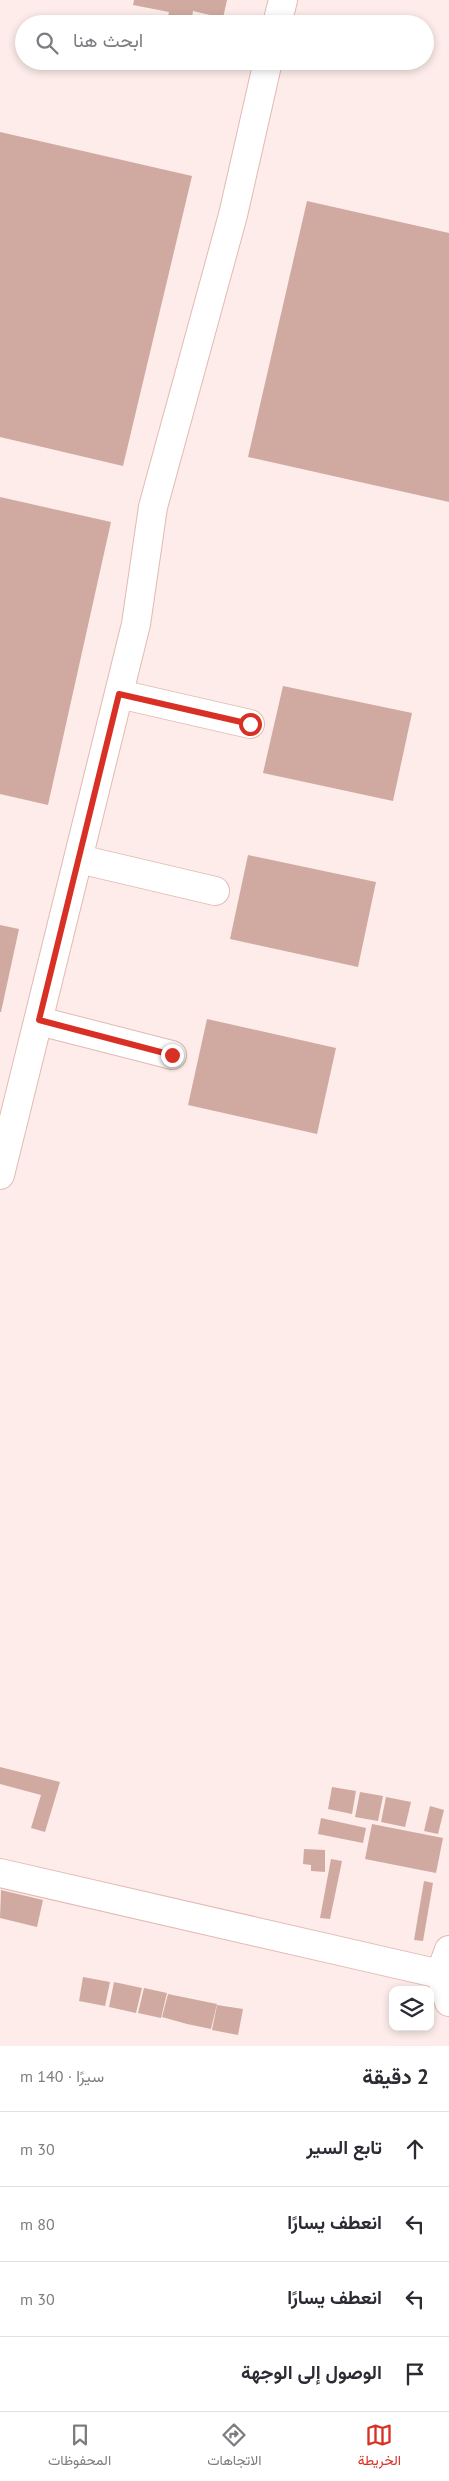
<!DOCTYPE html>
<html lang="ar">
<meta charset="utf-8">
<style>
:root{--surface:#fff;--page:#f7f7f7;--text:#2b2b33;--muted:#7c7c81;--line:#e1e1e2;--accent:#d93025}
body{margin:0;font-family:"PT Sans",Vazirmatn,sans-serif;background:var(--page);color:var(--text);direction:rtl}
.controls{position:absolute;right:15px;bottom:15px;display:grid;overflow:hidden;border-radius:10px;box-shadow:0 2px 8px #0003}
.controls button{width:45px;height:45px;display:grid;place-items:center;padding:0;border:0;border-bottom:1px solid var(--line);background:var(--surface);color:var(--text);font:25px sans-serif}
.stop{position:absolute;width:15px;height:15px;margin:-11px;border:4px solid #d93025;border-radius:50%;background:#fff}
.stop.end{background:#d93025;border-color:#fff;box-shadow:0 1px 5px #0008}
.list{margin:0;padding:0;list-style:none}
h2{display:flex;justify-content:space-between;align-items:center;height:65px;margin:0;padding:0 20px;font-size:21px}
h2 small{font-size:16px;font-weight:400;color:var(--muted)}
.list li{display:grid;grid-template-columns:32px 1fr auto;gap:15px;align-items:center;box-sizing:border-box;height:75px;padding:0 20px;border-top:1px solid var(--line)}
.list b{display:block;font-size:19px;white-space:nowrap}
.list em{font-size:16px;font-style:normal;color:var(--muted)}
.icon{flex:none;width:28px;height:28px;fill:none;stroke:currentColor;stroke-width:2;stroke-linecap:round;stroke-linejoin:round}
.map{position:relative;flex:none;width:449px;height:2046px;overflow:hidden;direction:ltr}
.search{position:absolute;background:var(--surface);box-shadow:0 2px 8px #0003;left:15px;right:15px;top:15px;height:55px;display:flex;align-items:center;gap:12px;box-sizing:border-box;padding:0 18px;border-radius:28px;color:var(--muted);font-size:19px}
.sheet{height:365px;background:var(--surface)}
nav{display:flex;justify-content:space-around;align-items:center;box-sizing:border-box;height:70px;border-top:1px solid var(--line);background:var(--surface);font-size:14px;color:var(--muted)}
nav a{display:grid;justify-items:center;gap:2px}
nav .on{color:var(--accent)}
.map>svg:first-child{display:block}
</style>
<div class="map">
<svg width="449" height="2046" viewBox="0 0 449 2046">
<rect width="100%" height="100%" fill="#fdece9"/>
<g fill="#d0aaa1">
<polygon points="134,0 227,0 223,18 193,11 191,24 166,24 169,12 133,5"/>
<polygon points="0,132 192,176 123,466 0,437"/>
<polygon points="307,201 449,233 449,502 248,457"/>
<polygon points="0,497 111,522 48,805 0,794"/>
<polygon points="283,686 412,713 393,801 263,773"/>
<polygon points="248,855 376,882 358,967 230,939"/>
<polygon points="0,925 19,929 1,1012 0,1012"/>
<polygon points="207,1019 336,1048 317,1134 188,1105"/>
<polygon points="0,1767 60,1782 45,1832 31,1828 41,1795 0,1784"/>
<polygon points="332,1787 356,1791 352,1814 328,1809"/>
<polygon points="360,1792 383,1796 378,1821 355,1817"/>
<polygon points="386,1797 411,1802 405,1827 381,1822"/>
<polygon points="430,1806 444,1810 438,1834 424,1831"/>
<polygon points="321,1818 366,1828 363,1843 318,1834"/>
<polygon points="372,1824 443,1838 436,1873 365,1859"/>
<polygon points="304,1849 325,1850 325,1872 311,1871 311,1865 303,1864"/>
<polygon points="331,1859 342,1861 330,1919 320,1918"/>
<polygon points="424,1881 433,1883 423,1941 414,1940"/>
<polygon points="1,1890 43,1900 37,1927 0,1918"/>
<polygon points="83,1977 110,1982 105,2006 79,2001"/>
<polygon points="114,1982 142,1988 136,2013 109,2007"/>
<polygon points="144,1988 167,1993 161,2018 138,2013"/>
<polygon points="168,1994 217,2004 211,2029 187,2024 189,2016 187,2024 162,2017"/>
<polygon points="217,2005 243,2009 238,2035 212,2030"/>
</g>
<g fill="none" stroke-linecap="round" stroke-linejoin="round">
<defs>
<g id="minor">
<polyline points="277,24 283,0"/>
<polyline points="119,694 250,724"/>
<polyline points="79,859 215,891"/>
<polyline points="39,1021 172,1055"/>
<polyline points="0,1175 136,624 153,507 233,215 268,61"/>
<polyline points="0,1873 440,1974"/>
<polyline points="449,1950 440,1974 449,2002"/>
</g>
</defs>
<use href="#minor" stroke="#e2bab2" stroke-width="30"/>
<use href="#minor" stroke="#fff" stroke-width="28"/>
</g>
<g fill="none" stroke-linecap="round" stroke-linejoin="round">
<polyline stroke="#d93025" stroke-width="6" points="172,1055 39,1020 119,694 250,724"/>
</g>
</svg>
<div class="controls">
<button><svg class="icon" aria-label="layers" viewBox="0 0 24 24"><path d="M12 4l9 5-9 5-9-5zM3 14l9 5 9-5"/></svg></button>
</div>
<div class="stop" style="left:250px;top:724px"></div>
<div class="stop end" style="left:172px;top:1055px"></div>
<div class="search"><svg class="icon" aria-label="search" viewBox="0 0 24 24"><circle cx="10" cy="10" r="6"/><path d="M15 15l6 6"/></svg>ابحث هنا</div>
</div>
<section class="sheet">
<h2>2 دقيقة<small>سيرًا · 140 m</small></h2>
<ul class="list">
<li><svg class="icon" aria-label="ahead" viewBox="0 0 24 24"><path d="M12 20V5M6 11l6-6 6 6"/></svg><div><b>تابع السير</b></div><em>30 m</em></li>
<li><svg class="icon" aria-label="left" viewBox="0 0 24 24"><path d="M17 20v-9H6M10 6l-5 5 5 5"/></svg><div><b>انعطف يسارًا</b></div><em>80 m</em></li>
<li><svg class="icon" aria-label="left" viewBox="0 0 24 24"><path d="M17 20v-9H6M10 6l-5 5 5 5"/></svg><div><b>انعطف يسارًا</b></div><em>30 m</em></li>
<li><svg class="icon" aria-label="arrive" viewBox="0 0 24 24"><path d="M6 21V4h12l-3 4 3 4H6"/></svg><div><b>الوصول إلى الوجهة</b></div></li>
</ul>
</section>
<nav>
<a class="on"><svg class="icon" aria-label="map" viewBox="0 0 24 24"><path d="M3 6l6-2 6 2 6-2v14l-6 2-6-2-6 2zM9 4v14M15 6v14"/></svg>الخريطة</a>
<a><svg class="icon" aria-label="directions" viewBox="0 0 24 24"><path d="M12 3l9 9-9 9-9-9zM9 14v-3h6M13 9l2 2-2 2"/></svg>الاتجاهات</a>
<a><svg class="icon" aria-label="saved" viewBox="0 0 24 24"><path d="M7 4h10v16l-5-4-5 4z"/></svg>المحفوظات</a>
</nav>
